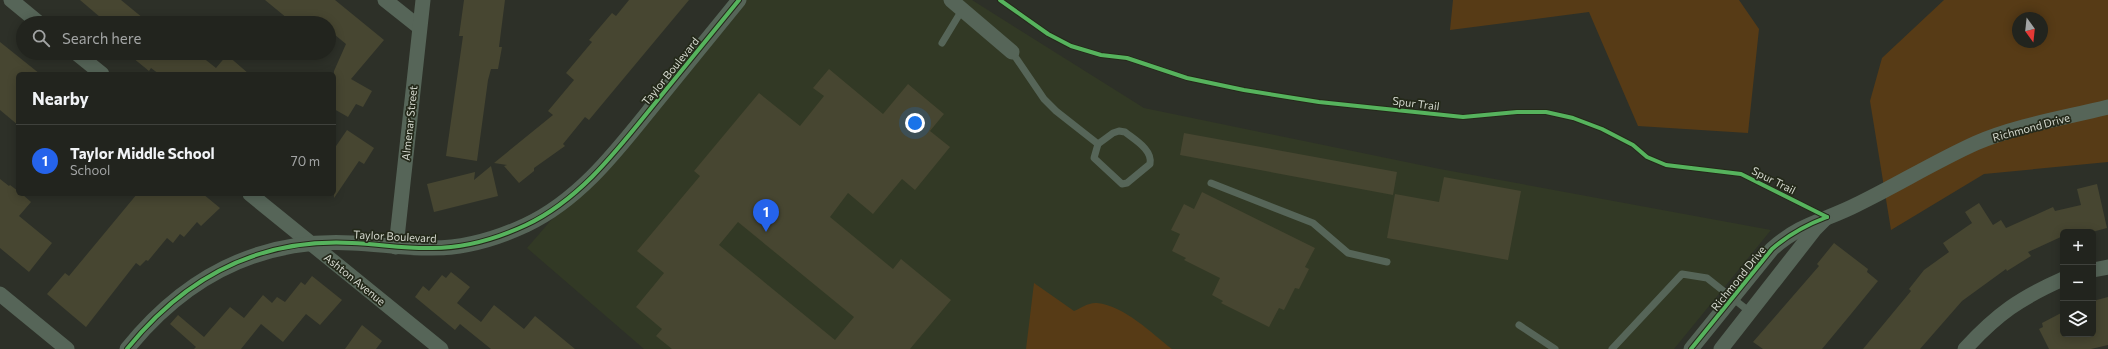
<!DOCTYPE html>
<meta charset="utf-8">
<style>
:root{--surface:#22241e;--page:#2e302b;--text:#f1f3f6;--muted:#a2a4a4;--line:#3f413c;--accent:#2563eb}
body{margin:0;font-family:Commissioner,sans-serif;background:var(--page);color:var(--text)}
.controls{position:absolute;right:12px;bottom:12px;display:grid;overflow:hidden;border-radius:6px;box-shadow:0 2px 10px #0003}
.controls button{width:36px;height:36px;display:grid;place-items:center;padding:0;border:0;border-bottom:1px solid var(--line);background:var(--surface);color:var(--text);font:20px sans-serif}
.compass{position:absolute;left:2012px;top:12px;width:36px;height:36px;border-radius:50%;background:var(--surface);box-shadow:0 2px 10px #0003;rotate:165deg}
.you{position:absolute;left:915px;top:123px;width:14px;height:14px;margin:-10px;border:3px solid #fff;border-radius:50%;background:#1a73e8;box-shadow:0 0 0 6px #1a73e833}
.badge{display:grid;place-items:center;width:26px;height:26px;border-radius:50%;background:var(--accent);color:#fff;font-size:13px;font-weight:700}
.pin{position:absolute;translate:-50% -33px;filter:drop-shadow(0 1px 2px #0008)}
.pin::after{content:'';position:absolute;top:21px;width:14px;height:12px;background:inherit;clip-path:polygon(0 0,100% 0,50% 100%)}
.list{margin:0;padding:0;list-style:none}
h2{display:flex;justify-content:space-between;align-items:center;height:52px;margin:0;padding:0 16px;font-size:17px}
h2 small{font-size:13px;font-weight:400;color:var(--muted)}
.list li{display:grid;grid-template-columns:26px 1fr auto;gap:12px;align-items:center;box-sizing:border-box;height:72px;padding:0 16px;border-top:1px solid var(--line)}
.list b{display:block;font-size:15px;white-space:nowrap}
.list p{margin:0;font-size:13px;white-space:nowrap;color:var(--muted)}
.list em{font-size:13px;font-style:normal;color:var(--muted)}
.icon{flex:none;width:22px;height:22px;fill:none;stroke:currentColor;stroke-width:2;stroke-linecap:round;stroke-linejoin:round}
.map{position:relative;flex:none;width:2108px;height:349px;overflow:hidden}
.search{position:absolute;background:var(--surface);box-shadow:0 2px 10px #0003;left:16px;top:16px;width:320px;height:44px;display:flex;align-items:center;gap:10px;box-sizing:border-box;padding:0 14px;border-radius:22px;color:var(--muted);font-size:15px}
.panel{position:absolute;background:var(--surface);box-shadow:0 2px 10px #0003;left:16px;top:72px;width:320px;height:124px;border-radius:6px}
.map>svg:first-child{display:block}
</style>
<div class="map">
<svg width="2108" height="349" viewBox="0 0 2108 349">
<rect width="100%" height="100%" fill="#2d3028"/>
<polygon fill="#323925" points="742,0 972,0 1144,108 1440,169 1771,230 1674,349 644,349 527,248"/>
<g fill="#573b16" fill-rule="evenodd">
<polygon points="1453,0 1739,0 1759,29 1748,133 1638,126 1589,12 1450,30"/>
<path d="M 1944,0 L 2108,0 L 2108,162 L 1984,174 L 1891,230 L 1870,101 L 1882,58 ZM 2018,18 L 2042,18 L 2042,42 L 2018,42 Z"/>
<path d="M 1034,283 L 1074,311 C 1081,308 1089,302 1097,303 C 1125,306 1151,333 1172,349 L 1026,349 Z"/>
</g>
<g fill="#474631" fill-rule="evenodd">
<polygon points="80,0 121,0 149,23 107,23"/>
<polygon points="265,0 335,0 384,40 351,79 372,91 363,107 356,104 348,117 334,109 334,71 346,44 329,30 329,23 293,23"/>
<polygon points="464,0 505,0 499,47 502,47 498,69 491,69 488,80 477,161 446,156 463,36 459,36"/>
<polygon points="629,0 689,0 589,120 585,117 563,144 565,146 534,168 534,171 519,183 504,166 507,165 494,163 553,115 548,111 574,80 566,73 592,42 589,40 612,13 616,16"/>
<polygon points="0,42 40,74 18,74 18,125 0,110"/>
<polygon points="127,53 197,53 216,68 227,55 249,74 159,74 151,68 149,71"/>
<path d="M 829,69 L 883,114 L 908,84 L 944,114 L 930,131 L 950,147 L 915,190 L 902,179 L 873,214 L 848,193 L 830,217 L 893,269 L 901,259 L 951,300 L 910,349 L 672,349 L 656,336 L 662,329 L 636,307 L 664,273 L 637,251 L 700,176 L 694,171 L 759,93 L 800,126 L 824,96 L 813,88 ZM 738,222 L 854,317 L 835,340 L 719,245 Z"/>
<polygon points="347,130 374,148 364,164 359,161 334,198 334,149"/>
<polygon points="1184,133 1397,172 1393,195 1180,155"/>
<polygon points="491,166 498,196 434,212 427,184 475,172 474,180"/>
<polygon points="1444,177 1521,191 1508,260 1387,238 1395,194 1439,202"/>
<polygon points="0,179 9,186 10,185 18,191 18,194 22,194 31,202 19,216 52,243 29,272 0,248"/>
<polygon points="2097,184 2107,228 2092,232 2063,232 2063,236 2028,252 2031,256 2007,271 2006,269 1962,301 1920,349 1863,349 1911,291 1909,289 1924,270 1949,252 1943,243 1972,223 1965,212 1979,203 1993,225 2001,220 2006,228 2053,207 2055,211 2081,205 2077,189"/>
<polygon points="1202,192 1315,248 1305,267 1309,269 1299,289 1295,288 1284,310 1279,308 1269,327 1221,303 1223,301 1212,295 1220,278 1184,260 1186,258 1172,251 1180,234 1171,230 1184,204 1194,209"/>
<polygon points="137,194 203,194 220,208 201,226 197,222 184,237 180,234 173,243 167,238 148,261 146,260 140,266 136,263 86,327 47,294 65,273 69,276"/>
<polygon points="1834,243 1868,269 1867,272 1878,281 1851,314 1822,349 1763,349 1753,342 1819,266 1817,264"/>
<polygon points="451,272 470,287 457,303 481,322 494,305 524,329 535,316 575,349 491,349 460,324 455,330 415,297 423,286 429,291 442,275 446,278"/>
<polygon points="312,276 342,300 320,325 306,314 283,342 261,324 241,349 194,349 196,347 170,324 178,315 204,337 230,307 244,318 263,295 272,303 277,297 285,302 301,282 305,285"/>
<polygon points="2108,297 2108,345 2091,349 2049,349 2039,329 2043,327 2042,323 2063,312 2063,334 2093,334 2093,301"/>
<polygon points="362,325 382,341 376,349 345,349"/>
</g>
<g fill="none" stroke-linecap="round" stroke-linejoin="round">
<g stroke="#566558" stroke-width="7">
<polyline points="942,43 962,10"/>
<polyline points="1012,52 1044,99 1056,111 1098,144"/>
<path d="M 1119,131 L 1125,132 C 1135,140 1153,150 1150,164 L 1127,183 L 1122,184 L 1094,158 L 1098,144 L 1113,133 Z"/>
<polyline points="1211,183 1313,223 1348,253 1387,262"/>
<polyline points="1519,325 1555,349"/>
<polyline points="1612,349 1682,274 1707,278 1750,312"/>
</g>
<g stroke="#566558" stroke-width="15">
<polyline points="11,0 39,23"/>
<polyline points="385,0 419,27"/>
<polyline points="951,0 1012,52"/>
<polyline points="76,53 102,74"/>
<polyline points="250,194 441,349"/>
<polyline points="396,247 423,0"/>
<polyline points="2093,270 2108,267"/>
<polyline points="0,294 67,349"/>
<path d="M 127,349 C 185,277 259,238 352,243 C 377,244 402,248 427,248 C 460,249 496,239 526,225 C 581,199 618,149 656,102 C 684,68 711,34 739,0"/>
<path d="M 1691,349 L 1772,249 C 1801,223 1825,221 1858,204 C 1897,185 1936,161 1976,143 C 2018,125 2064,118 2108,107"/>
<polyline points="1721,349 1815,229 1825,219"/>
<path d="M 1965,349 C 1997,314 2020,298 2063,279"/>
</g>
<defs>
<g id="cycleway">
<polyline points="1000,0 1048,34 1071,46 1101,55 1127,58 1187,78 1244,90 1319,102 1463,117 1517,112 1546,112 1573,118 1602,129 1633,145 1647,157 1666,165 1741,174 1827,217"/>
<path d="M 127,349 C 185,277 259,238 352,243 C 377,244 402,248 427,248 C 460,249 496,239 526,225 C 581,199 618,149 656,102 C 684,68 711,34 739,0"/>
<path d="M 1691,349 L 1772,249 C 1789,234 1806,225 1827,217"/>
</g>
</defs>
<use href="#cycleway" stroke="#24291a" stroke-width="6"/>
<use href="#cycleway" stroke="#56b35d" stroke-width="4"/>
</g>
<g text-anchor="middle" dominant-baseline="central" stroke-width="3.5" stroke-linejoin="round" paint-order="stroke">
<g font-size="11" fill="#d5d9cf" stroke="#24291a">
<text transform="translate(670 71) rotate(-51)">Taylor Boulevard</text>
<text transform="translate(1416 103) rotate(7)">Spur Trail</text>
<text transform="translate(409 123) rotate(-84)">Almenar Street</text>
<text transform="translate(2031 127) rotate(-15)">Richmond Drive</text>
<text transform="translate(1774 180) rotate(27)">Spur Trail</text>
<text transform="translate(395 236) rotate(3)">Taylor Boulevard</text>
<text transform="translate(1738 278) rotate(-51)">Richmond Drive</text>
<text transform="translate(355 279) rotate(39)">Ashton Avenue</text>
</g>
</g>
</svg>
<div class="controls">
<button>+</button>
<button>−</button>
<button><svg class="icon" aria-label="layers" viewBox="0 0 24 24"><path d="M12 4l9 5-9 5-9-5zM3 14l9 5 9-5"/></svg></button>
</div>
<svg class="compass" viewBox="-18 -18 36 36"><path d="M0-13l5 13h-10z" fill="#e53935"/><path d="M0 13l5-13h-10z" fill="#a2a4a4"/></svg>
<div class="you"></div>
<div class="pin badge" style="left:766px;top:232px">1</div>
<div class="search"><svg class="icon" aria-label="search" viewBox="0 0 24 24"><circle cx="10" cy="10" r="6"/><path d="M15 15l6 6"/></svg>Search here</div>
<section class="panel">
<h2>Nearby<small></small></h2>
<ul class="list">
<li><span class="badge">1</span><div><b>Taylor Middle School</b><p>School</p></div><em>70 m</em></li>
</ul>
</section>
</div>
